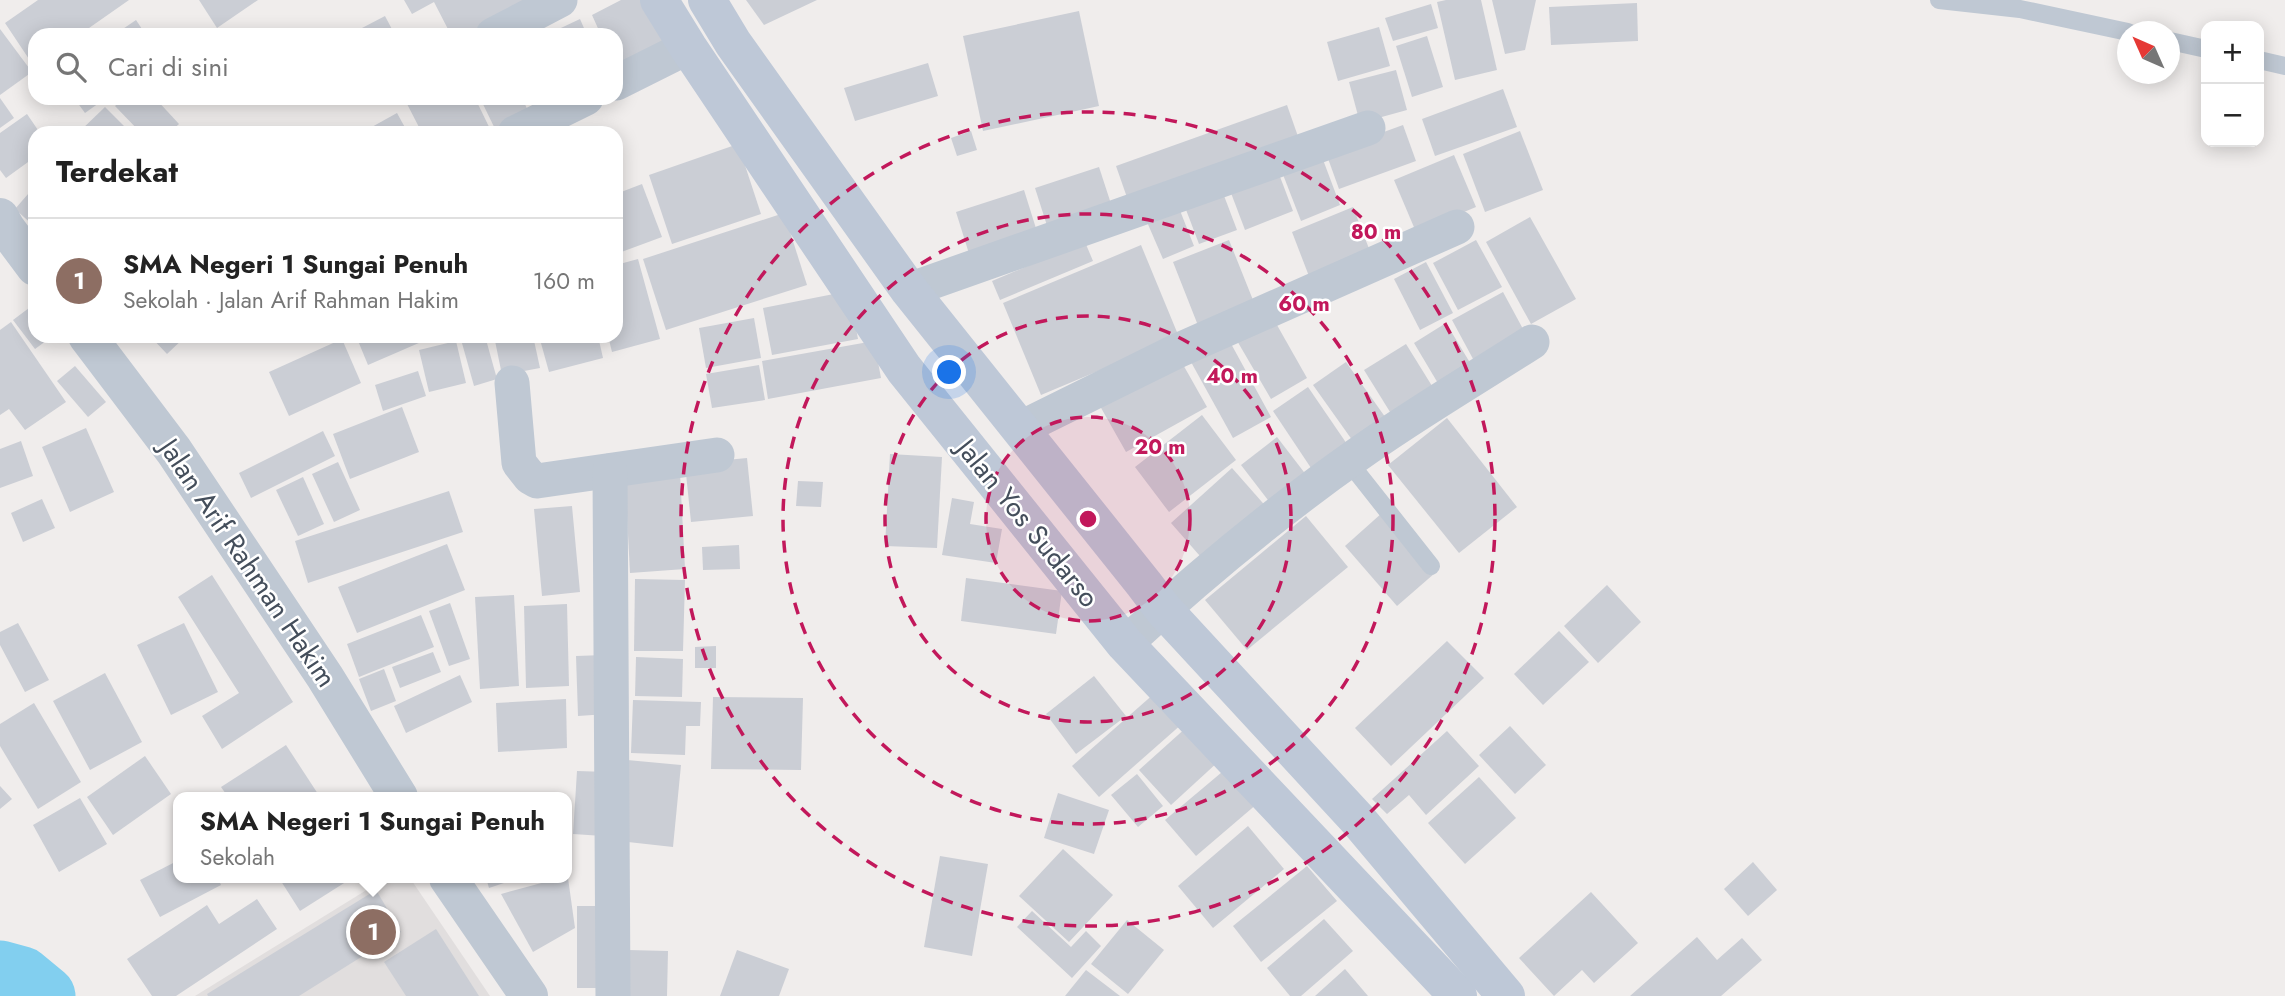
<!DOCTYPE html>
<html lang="id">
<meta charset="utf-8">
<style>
:root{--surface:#fff;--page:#f2f2f2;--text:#222;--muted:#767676;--line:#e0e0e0;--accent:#0b8043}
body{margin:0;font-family:Jost,sans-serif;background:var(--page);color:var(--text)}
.controls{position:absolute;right:21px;top:21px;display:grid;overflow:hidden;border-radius:14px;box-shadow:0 4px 18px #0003}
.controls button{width:63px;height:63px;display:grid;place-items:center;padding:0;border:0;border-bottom:2px solid var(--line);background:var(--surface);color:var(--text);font:35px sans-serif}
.compass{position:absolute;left:2117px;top:21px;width:63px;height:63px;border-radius:50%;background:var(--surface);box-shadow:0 4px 18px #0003;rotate:315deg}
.you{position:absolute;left:950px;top:373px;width:24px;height:24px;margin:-18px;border:5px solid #fff;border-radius:50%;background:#1a73e8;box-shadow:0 0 0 10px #1a73e833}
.badge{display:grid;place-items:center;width:46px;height:46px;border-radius:50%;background:var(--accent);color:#fff;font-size:23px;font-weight:700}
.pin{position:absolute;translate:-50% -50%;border:4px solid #fff;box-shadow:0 2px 7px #0006}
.popup{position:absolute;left:173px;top:792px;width:399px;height:91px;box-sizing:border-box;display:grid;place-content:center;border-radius:14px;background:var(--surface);filter:drop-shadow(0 2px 5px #0005);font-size:23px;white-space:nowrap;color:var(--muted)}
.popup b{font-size:26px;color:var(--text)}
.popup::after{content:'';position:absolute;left:50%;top:100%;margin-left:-14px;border:14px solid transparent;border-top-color:var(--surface)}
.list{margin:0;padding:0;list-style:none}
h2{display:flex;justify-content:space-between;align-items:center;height:91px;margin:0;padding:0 28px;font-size:30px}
h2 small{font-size:23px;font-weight:400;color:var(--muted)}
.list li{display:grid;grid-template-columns:46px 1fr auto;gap:21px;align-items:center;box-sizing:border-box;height:126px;padding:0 28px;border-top:2px solid var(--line)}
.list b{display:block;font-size:26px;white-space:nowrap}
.list p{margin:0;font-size:23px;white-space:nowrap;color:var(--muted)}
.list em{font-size:23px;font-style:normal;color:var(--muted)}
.icon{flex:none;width:38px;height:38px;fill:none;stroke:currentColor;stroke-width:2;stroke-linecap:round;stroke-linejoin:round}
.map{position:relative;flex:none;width:2285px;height:996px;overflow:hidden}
.search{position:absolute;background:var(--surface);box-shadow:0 4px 18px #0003;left:28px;top:28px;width:595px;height:77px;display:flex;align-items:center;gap:18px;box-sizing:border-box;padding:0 24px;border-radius:21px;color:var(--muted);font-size:26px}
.panel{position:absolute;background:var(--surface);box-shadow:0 4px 18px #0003;left:28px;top:126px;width:595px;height:217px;border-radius:21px}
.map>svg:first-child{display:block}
</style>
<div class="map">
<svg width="2285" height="996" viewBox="0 0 2285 996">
<rect width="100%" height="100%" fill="#f0edec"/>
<polygon fill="#e1dede" points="386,878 410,878 490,996 195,996"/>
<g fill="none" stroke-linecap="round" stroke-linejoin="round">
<polyline stroke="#82cfef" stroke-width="61" points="0,971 22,977 45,996"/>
</g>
<g fill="#cbced5">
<polygon points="38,0 129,0 79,35 35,35 35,68 5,23"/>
<polygon points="199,0 258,0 217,28"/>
<polygon points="404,0 528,0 464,35 451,35 434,2 412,14"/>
<polygon points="621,0 654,0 676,46 616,65 616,35 601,35 592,15"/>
<polygon points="746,0 817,0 764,25"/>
<polygon points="1446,0 1481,0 1497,70 1455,80 1437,2"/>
<polygon points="1492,0 1536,0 1525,50 1505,54"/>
<polygon points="1637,3 1638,41 1551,45 1549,7"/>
<polygon points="1431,4 1438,28 1393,41 1385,18"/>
<polygon points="1079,11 1099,106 983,131 963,36"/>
<polygon points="385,16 395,35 365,35 362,28"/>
<polygon points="580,19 587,35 546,35"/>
<polygon points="136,20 146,35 114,35"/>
<polygon points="1379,27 1390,66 1338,81 1327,42"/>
<polygon points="0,29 32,72 0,95"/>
<polygon points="1427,36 1443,87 1412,97 1396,46"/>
<polygon points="928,63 938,96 855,121 844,88"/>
<polygon points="1396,70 1407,110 1360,123 1349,82"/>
<polygon points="1503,89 1517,127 1435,156 1422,119"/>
<polygon points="0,98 14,118 0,128"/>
<polygon points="74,98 106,98 85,113"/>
<polygon points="124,98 155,98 179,124 169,133 141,133 115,106"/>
<polygon points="409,98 475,98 492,133 422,133 405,100"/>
<polygon points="480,98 522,98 531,117 497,133"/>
<polygon points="1287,105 1301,145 1130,206 1116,166"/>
<polygon points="105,107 131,133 78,133"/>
<polygon points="397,113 408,133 361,133"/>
<polygon points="27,114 40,133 35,133 35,157 6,178 0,170 0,133"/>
<polygon points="1403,125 1416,161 1339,189 1326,153"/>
<polygon points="971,131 977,150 957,156 951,138"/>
<polygon points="1520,131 1543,190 1485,212 1463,154"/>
<polygon points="738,144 761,214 672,244 649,175"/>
<polygon points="1454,155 1476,207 1416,232 1394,180"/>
<polygon points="1322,157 1340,205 1301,221 1282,172"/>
<polygon points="1099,167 1114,213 1050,235 1035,188"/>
<polygon points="1279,174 1293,211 1245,230 1231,193"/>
<polygon points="642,184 662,237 616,254 616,194"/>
<polygon points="35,186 35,227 15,209"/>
<polygon points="1024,190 1039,238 971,260 956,212"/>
<polygon points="1223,193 1237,230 1199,244 1185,207"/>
<polygon points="1353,207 1373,259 1312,284 1292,232"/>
<polygon points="1179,208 1194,246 1163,259 1147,222"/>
<polygon points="784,213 807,285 666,330 643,259"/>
<polygon points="1530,217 1576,299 1531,324 1486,242"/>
<polygon points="1229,240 1255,305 1199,328 1173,262"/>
<polygon points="1476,240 1502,287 1458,310 1433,263"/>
<polygon points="1085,242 1093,261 1000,300 992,281"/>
<polygon points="1141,245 1179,337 1041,395 1003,303"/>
<polygon points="638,259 660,339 612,352 608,336 616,336 616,265"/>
<polygon points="1426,262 1453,313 1420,330 1394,279"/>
<polygon points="849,291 858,339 772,355 763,308"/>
<polygon points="1503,292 1530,342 1479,370 1452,320"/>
<polygon points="29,308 35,317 35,336 50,338 35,349 13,320"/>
<polygon points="754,318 761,358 706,368 699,328"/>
<polygon points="1273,318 1307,378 1271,399 1236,339"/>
<polygon points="11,322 66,402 25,430 9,409 0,415 0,330"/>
<polygon points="1446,323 1475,371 1442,390 1414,343"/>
<polygon points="150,336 186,336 167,354"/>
<polygon points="356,336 435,336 368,365"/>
<polygon points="460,336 485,336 497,379 474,386"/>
<polygon points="494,336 533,336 540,368 502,375"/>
<polygon points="539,336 598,336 603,358 549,372"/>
<polygon points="342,339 361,383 289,416 269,372"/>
<polygon points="1229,340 1271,417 1233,438 1191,362"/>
<polygon points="456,341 466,383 429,392 419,350"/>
<polygon points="874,341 881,378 768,399 762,361"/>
<polygon points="1406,344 1437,394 1395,420 1364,370"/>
<polygon points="1181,361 1207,407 1126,452 1100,406"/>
<polygon points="1346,362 1388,421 1355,444 1313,385"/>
<polygon points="759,365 765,400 712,408 706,374"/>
<polygon points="75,366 106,402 88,417 57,381"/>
<polygon points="418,371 426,396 383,411 375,385"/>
<polygon points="1308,387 1349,447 1313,471 1273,411"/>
<polygon points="402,407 419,452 350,479 333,434"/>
<polygon points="1202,415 1236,460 1169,512 1135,467"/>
<polygon points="1447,418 1517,507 1459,553 1388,465"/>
<polygon points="86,428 114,492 70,512 42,447"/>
<polygon points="323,431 335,456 251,498 239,473"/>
<polygon points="1277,437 1307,476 1271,504 1241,465"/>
<polygon points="21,441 33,476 0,488 0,449"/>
<polygon points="890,454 942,457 937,548 885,546"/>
<polygon points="747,458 753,516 691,522 685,464"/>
<polygon points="338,462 360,510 334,522 312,474"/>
<polygon points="1232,468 1269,510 1207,564 1171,523"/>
<polygon points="680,473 685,569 630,573 625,476"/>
<polygon points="303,477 324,524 298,536 276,490"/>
<polygon points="798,481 823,482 821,507 796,506"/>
<polygon points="449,491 463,532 308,583 295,541"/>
<polygon points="952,498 974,502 970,524 1002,529 996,563 942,555"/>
<polygon points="42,499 55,528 23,542 11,513"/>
<polygon points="572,506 580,592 542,596 534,509"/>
<polygon points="1382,513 1435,573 1397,606 1345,546"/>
<polygon points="1306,516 1348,567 1247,650 1205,600"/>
<polygon points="447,544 465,590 357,633 338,587"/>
<polygon points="739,545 740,569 703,570 702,547"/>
<polygon points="212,575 293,702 222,749 202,716 239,693 178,597"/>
<polygon points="966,578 1062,591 1056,634 961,621"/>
<polygon points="635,579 685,580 683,651 634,651"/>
<polygon points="1607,585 1641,622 1598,663 1564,626"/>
<polygon points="514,595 519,686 480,689 475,597"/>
<polygon points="450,603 470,659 449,666 429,611"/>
<polygon points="567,604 569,686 526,688 524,606"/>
<polygon points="421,615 434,647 359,677 347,644"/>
<polygon points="18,623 49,680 25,692 0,645 0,632"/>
<polygon points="184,623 218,692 171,715 137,645"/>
<polygon points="1559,631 1589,662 1543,705 1514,674"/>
<polygon points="1447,641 1484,678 1391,766 1355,728"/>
<polygon points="716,646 716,668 695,668 695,647"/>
<polygon points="433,652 441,672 400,688 392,667"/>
<polygon points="604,655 607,714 578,716 576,656"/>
<polygon points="636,657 683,659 682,697 635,696"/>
<polygon points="384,669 396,701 371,711 359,679"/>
<polygon points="105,673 142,742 90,770 53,701"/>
<polygon points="460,675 472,702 406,733 394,706"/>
<polygon points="1094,676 1126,716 1076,754 1046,714"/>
<polygon points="1156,692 1183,723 1099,797 1072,766"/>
<polygon points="713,697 803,698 801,770 711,769"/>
<polygon points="566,699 567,748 498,752 496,703"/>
<polygon points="633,700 701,702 700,726 686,726 685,755 631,753"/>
<polygon points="34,703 81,782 38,809 0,746 0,724"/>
<polygon points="1188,726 1219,761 1171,805 1139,770"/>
<polygon points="1510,726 1546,765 1515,794 1479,755"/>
<polygon points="1447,731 1479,766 1426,815 1409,795 1387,814 1372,799"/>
<polygon points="286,745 320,797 228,797 221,787"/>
<polygon points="145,756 171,794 113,835 87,797"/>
<polygon points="627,760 681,765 673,847 619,841"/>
<polygon points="1228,767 1258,803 1196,856 1165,820"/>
<polygon points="577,771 608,772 603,836 573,834"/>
<polygon points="1137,774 1163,806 1138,827 1111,795"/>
<polygon points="1479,777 1516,818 1465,864 1428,823"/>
<polygon points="0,786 12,799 0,809"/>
<polygon points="1058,793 1109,810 1094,854 1044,838"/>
<polygon points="80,798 107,844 59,872 33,825"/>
<polygon points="1248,826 1284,869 1213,928 1178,886"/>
<polygon points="1063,849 1113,895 1069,942 1019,896"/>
<polygon points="940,856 988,864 972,956 924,947"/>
<polygon points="179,860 179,878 218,878 221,885 160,917 140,880"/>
<polygon points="1753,862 1777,890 1748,916 1724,889"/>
<polygon points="1307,866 1337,901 1261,962 1233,926"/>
<polygon points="279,878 352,878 300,911"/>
<polygon points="486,878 519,878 489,888"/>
<polygon points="560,878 568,878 575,928 533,952 501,894"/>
<polygon points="376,890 401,932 299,996 208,996 207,994"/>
<polygon points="1591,892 1638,943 1594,983 1582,970 1554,996 1519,958"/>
<polygon points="257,899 277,929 176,996 152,996 127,959 207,905 219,924"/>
<polygon points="577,906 612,906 611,988 577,988"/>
<polygon points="1032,911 1071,947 1086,931 1101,946 1072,978 1017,927"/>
<polygon points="1324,919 1353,951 1301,996 1290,996 1267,968"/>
<polygon points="1127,920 1164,950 1128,994 1091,964"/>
<polygon points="436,929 479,996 406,996 384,962"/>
<polygon points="1697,937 1717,960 1742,938 1762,960 1721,996 1630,996"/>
<polygon points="628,950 668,951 667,996 626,996"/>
<polygon points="737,950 789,969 779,996 720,996"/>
<polygon points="1345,969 1368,996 1315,996"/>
<polygon points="1086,970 1120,996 1065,996"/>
</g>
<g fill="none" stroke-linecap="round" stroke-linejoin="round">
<g stroke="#bfc8d3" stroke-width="18">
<polyline points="1939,0 2020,9 2128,32"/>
<polyline points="2170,41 2206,49"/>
<polyline points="2259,60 2285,66"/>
<polyline points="1348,461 1431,566"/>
</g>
<g stroke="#bfc8d3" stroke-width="35">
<polyline points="493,35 560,0"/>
<polyline points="616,83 688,47"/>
<polyline points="515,133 586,98"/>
<polyline points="909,290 1368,128"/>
<polyline points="512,383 519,463 530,477 537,481 717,455"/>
<polyline points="1021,428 1177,351 1457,227"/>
<polyline points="610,471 613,996"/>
<path d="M 1125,644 C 1198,577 1276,512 1357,455 C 1413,415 1473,380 1532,342"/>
</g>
<g stroke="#bfc8d3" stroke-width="38">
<polyline points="0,217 6,228 35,267"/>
<polyline points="87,336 174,451 325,677 399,797"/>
<polyline points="448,878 529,996"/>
</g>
<g stroke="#bec8d7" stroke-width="38">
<polyline points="659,0 688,47 904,369 1125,644 1458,996"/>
<polyline points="707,0 733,43 909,290 1144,584 1163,609 1358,820 1506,996"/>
</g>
</g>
<circle cx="1088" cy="519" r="102" fill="#c2185b" fill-opacity=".12"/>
<g fill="none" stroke="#c2185b" stroke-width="3.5" stroke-dasharray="12 9">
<circle cx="1088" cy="519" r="102"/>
<circle cx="1088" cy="519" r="203"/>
<circle cx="1088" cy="519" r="305"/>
<circle cx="1088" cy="519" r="407"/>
</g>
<g text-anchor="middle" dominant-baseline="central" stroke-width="5" stroke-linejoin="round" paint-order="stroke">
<g font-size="28" fill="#444e5b" stroke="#fff">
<text transform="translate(1028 523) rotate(51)">Jalan Yos Sudarso</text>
<text transform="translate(248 563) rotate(56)">Jalan Arif Rahman Hakim</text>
</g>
</g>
<circle cx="1088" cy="519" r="10" fill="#c2185b" stroke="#fff" stroke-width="3.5"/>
<g font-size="21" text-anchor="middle" font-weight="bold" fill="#c2185b" stroke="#fff" stroke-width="5" stroke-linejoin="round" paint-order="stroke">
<text x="1376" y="239">80 m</text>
<text x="1304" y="311">60 m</text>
<text x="1232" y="383">40 m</text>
<text x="1160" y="454">20 m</text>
</g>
</svg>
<div class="controls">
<button>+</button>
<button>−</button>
</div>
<svg class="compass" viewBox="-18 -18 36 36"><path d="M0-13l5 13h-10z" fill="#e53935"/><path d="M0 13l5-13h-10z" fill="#767676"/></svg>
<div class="you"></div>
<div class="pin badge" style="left:373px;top:932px;background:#8d6e63">1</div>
<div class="popup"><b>SMA Negeri 1 Sungai Penuh</b>Sekolah</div>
<div class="search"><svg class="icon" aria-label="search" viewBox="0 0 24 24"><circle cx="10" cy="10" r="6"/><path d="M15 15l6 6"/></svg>Cari di sini</div>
<section class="panel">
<h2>Terdekat<small></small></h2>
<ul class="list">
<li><span class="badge" style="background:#8d6e63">1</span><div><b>SMA Negeri 1 Sungai Penuh</b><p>Sekolah · Jalan Arif Rahman Hakim</p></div><em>160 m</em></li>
</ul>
</section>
</div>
